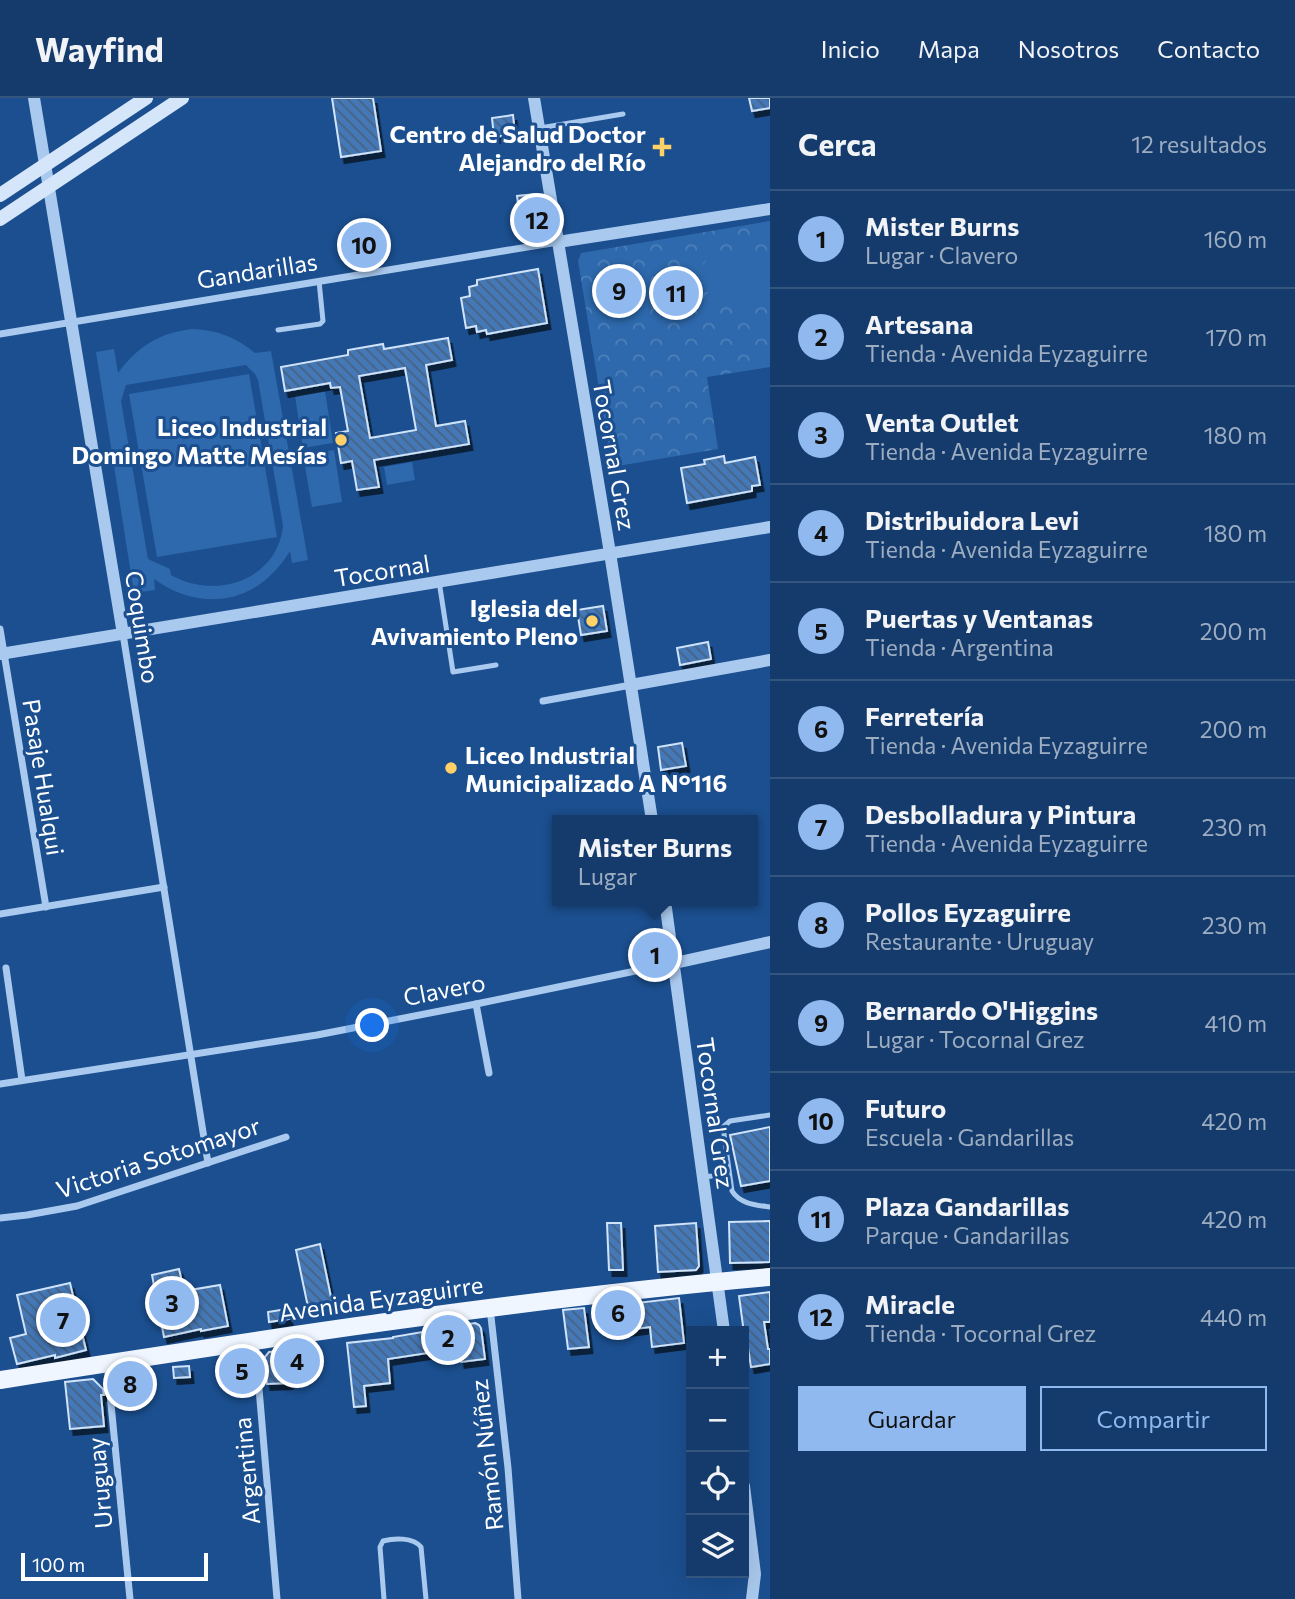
<!DOCTYPE html>
<html lang="es">
<meta charset="utf-8">
<style>
:root{--surface:#143b6b;--page:#214673;--text:#f1f3f6;--muted:#9dadc1;--line:#33557e;--accent:#90b9f0}
body{margin:0;font-family:Commissioner,sans-serif;background:var(--page);color:var(--text)}
.controls{position:absolute;right:21px;bottom:21px;display:grid;overflow:hidden;border-radius:0px;box-shadow:0 7px 28px #0002}
.controls button{width:63px;height:63px;display:grid;place-items:center;padding:0;border:0;border-bottom:2px solid var(--line);background:var(--surface);color:var(--text);font:35px sans-serif}
.scale{position:absolute;left:21px;bottom:18px;width:187px;box-sizing:border-box;padding-left:7px;border:4px solid #fff;border-top:0;font-size:19px;line-height:24px;white-space:nowrap;color:#fff;-webkit-text-stroke:5px #1b4f8f;paint-order:stroke}
.you{position:absolute;left:373px;top:928px;width:24px;height:24px;margin:-18px;border:5px solid #fff;border-radius:50%;background:#1a73e8;box-shadow:0 0 0 10px #1a73e833}
.badge{display:grid;place-items:center;width:46px;height:46px;border-radius:50%;background:var(--accent);color:#111;font-size:23px;font-weight:700}
.pin{position:absolute;translate:-50% -50%;border:4px solid #fff;box-shadow:0 2px 7px #0006}
.popup{position:absolute;left:552px;top:717px;width:206px;height:91px;box-sizing:border-box;display:grid;place-content:center;border-radius:0px;background:var(--surface);filter:drop-shadow(0 2px 5px #0005);font-size:23px;white-space:nowrap;color:var(--muted)}
.popup b{font-size:26px;color:var(--text)}
.popup::after{content:'';position:absolute;left:50%;top:100%;margin-left:-14px;border:14px solid transparent;border-top-color:var(--surface)}
.list{margin:0;padding:0;list-style:none}
h2{display:flex;justify-content:space-between;align-items:center;height:91px;margin:0;padding:0 28px;font-size:30px}
h2 small{font-size:23px;font-weight:400;color:var(--muted)}
.list li{display:grid;grid-template-columns:46px 1fr auto;gap:21px;align-items:center;box-sizing:border-box;height:98px;padding:0 28px;border-top:2px solid var(--line)}
.list b{display:block;font-size:26px;white-space:nowrap}
.list p{margin:0;font-size:23px;white-space:nowrap;color:var(--muted)}
.list em{font-size:23px;font-style:normal;color:var(--muted)}
.actions{display:flex;gap:14px;padding:21px 28px}
.actions a{flex:1;padding:16px 0;border:2px solid var(--accent);border-radius:0px;text-align:center;font-size:24px;color:var(--accent)}
.actions .main{background:var(--accent);color:#111}
.icon{flex:none;width:38px;height:38px;fill:none;stroke:currentColor;stroke-width:2;stroke-linecap:round;stroke-linejoin:round}
.map{position:relative;flex:none;width:770px;height:1501px;overflow:hidden}
header{display:flex;align-items:center;gap:42px;box-sizing:border-box;height:98px;padding:0 35px;background:var(--surface);border-bottom:2px solid var(--line)}
header strong{font-size:33px}
nav{display:flex;gap:38px;margin-inline-start:auto;font-size:24px}
main{display:flex}
aside{flex:1;background:var(--surface)}
.map>svg:first-child{display:block}
</style>
<header>
<strong>Wayfind</strong>
<nav><a>Inicio</a><a>Mapa</a><a>Nosotros</a><a>Contacto</a></nav>
</header>
<main>
<div class="map">
<svg width="770" height="1501" viewBox="0 0 770 1501">
<defs>
<pattern id="park-crowns" width="20" height="18" patternUnits="userSpaceOnUse" patternTransform="scale(1.75)"><rect width="20" height="18" fill="#2e69ad"/><path d="M2 6a3 3 0 1 1 6 0M12 15a3 3 0 1 1 6 0" fill="none" stroke="#4d80b9"/></pattern>
<pattern id="building-back-hatch" width="6" height="6" patternUnits="userSpaceOnUse" patternTransform="scale(1.75)"><rect width="6" height="6" fill="#4478b7"/><path d="M-1 5l2 2M0 0l6 6M5-1l2 2" fill="none" stroke="#486282"/></pattern>
<filter id="shadow"><feDropShadow dx="3.5" dy="6" stdDeviation="0" flood-color="#0009"/></filter>
</defs>
<rect width="100%" height="100%" fill="#1b4f8f"/>
<polygon fill="url(#park-crowns)" points="770,123 770,269 707,279 718,351 612,369 578,163 581,155"/>
<g fill="#2e69ad" fill-rule="evenodd">
<path d="M 759,153 L 767,153 L 770,156 L 770,204 C 758,205 744,208 731,206 C 718,205 701,193 700,179 C 699,173 704,164 709,160 C 720,153 745,159 759,156 Z"/>
<path d="M 193,231 C 217,232 236,239 255,255 L 271,253 L 308,462 L 292,465 L 290,453 C 259,505 203,516 154,481 L 155,492 L 134,495 L 96,254 L 114,251 L 118,275 C 137,249 160,234 193,231 ZM 246,267 L 255,276 L 258,282 L 283,428 C 277,483 215,502 171,477 L 170,471 L 148,461 L 121,303 L 126,287 Z"/>
<polygon points="249,276 277,439 157,459 129,296"/>
<polygon points="325,293 333,345 303,350 295,298"/>
<polygon points="334,352 342,404 312,409 303,357"/>
<polygon points="412,364 415,382 387,387 384,369"/>
</g>
<g fill="url(#building-back-hatch)" stroke="#cfe3fa" stroke-width="2" fill-rule="evenodd" filter="url(#shadow)">
<polygon points="332,0 373,0 381,53 341,59"/>
<polygon points="749,0 770,0 770,10 752,13"/>
<polygon points="513,17 515,36 494,39 492,20"/>
<polygon points="535,96 539,126 521,128 517,98"/>
<polygon points="538,171 547,225 487,236 486,232 477,234 476,228 466,230 461,200 470,198 469,189 477,187 477,182"/>
<path d="M 448,240 L 452,262 L 426,267 L 436,328 L 465,323 L 469,346 L 374,362 L 379,389 L 357,392 L 352,363 L 341,365 L 336,335 L 348,333 L 340,289 L 331,290 L 330,285 L 285,293 L 281,269 L 348,257 L 348,252 L 383,246 L 384,251 ZM 405,270 L 416,332 L 370,340 L 359,278 Z"/>
<polygon points="724,358 725,365 755,359 760,387 752,388 752,393 687,405 681,370 705,366 704,362"/>
<polygon points="603,508 607,533 581,537 577,512"/>
<polygon points="708,544 711,561 680,567 677,550"/>
<polygon points="682,645 686,668 661,672 658,649"/>
<polygon points="770,1029 770,1083 741,1088 730,1037"/>
<polygon points="770,1123 770,1164 730,1165 729,1124"/>
<polygon points="607,1125 621,1125 623,1172 609,1172"/>
<polygon points="696,1125 699,1168 696,1172 658,1174 655,1128"/>
<polygon points="320,1146 332,1204 308,1209 296,1152"/>
<polygon points="179,1171 184,1193 220,1187 228,1228 201,1233 201,1231 164,1239 152,1177"/>
<polygon points="70,1185 86,1252 55,1260 55,1257 17,1266 10,1240 26,1236 17,1197"/>
<polygon points="770,1194 770,1224 764,1224 768,1251 770,1251 770,1266 751,1269 748,1250 746,1250 739,1198"/>
<polygon points="679,1200 684,1245 652,1249 650,1229 627,1232 625,1222 613,1223 611,1208"/>
<polygon points="584,1210 589,1249 568,1251 563,1212"/>
<polygon points="287,1211 289,1221 269,1224 268,1214"/>
<polygon points="475,1225 479,1227 481,1230 485,1261 461,1264 459,1248 428,1253 428,1255 388,1261 390,1285 364,1288 366,1308 354,1309 347,1245 393,1240 393,1239"/>
<polygon points="305,1251 307,1274 289,1276 289,1285 267,1286 266,1279 264,1279 264,1276 266,1278 264,1260 269,1254"/>
<polygon points="235,1263 243,1263 251,1268 252,1280 237,1281"/>
<polygon points="189,1268 190,1279 174,1280 173,1269"/>
<polygon points="141,1277 143,1293 119,1295 117,1279"/>
<polygon points="93,1281 103,1291 104,1297 101,1297 104,1328 70,1331 65,1284"/>
</g>
<g fill="none" stroke-linecap="round" stroke-linejoin="round">
<g stroke="#a9c9ee" stroke-width="5">
<polyline points="540,30 623,16"/>
<polyline points="278,232 320,226 323,223 319,183"/>
<polyline points="439,483 453,574 496,567"/>
<path d="M 770,1017 L 730,1023 L 723,1029 L 732,1093 C 740,1106 756,1107 770,1109"/>
<polyline points="704,1079 729,1076"/>
<path d="M 384,1501 L 380,1449 L 383,1443 C 394,1440 413,1439 421,1449 L 426,1501"/>
</g>
<g stroke="#a9c9ee" stroke-width="7">
<polyline points="0,236 558,144"/>
<polyline points="0,531 46,809"/>
<polyline points="123,536 208,1065"/>
<polyline points="543,603 631,587"/>
<polyline points="0,816 164,789"/>
<polyline points="6,870 22,982"/>
<polyline points="476,906 489,975"/>
<polyline points="0,986 317,937 476,906 674,865"/>
<polyline points="0,1120 27,1117 77,1108 286,1039"/>
<polyline points="490,1210 508,1370 518,1501"/>
<polyline points="255,1244 277,1501"/>
<polyline points="107,1265 130,1501"/>
</g>
<g stroke="#a9c9ee" stroke-width="12">
<polyline points="34,0 123,536"/>
<polyline points="534,0 610,455 652,722"/>
<polyline points="558,144 770,111"/>
<polyline points="0,556 770,429"/>
<polyline points="631,587 770,562"/>
<polyline points="665,803 724,1233"/>
<polyline points="675,865 770,844"/>
<polyline points="744,1388 755,1476 752,1501"/>
</g>
<g stroke="#d6e6fa" stroke-width="14">
<polyline points="0,97 146,0"/>
<polyline points="0,121 182,0"/>
</g>
<path stroke="#f0f6ff" stroke-width="18" d="M 0,1282 C 256,1242 512,1202 770,1179"/>
</g>
<g fill="#ffd166" stroke="#1b4f8f" stroke-width="2.5">
<path d="M658.5 38.5h7v7h7v7h-7v7h-7v-7h-7v-7h7z"/>
<circle cx="341" cy="342" r="7"/>
<circle cx="592" cy="523" r="7"/>
<circle cx="451" cy="670" r="7"/>
</g>
<g text-anchor="middle" dominant-baseline="central" stroke-width="6" stroke-linejoin="round" paint-order="stroke">
<g font-size="24" font-weight="bold" fill="#fff" stroke="#1b4f8f" text-anchor="end">
<text x="646" y="35">Centro de Salud Doctor<tspan x="646" dy="28">Alejandro del Río</tspan></text>
<text x="327" y="328">Liceo Industrial<tspan x="327" dy="28">Domingo Matte Mesías</tspan></text>
<text x="578" y="509">Iglesia del<tspan x="578" dy="28">Avivamiento Pleno</tspan></text>
<text x="465" y="656" text-anchor="start">Liceo Industrial<tspan x="465" dy="28">Municipalizado A N°116</tspan></text>
</g>
<g font-size="24" fill="#fff" stroke="#1b4f8f">
<text transform="translate(257 172) rotate(-9)">Gandarillas</text>
<text transform="translate(615 357) rotate(80)">Tocornal Grez</text>
<text transform="translate(382 472) rotate(-9)">Tocornal</text>
<text transform="translate(143 529) rotate(81)">Coquimbo</text>
<text transform="translate(44 679) rotate(81)">Pasaje Hualqui</text>
<text transform="translate(444 891) rotate(-11)">Clavero</text>
<text transform="translate(716 1015) rotate(82)">Tocornal Grez</text>
<text transform="translate(158 1059) rotate(-18)">Victoria Sotomayor</text>
<text transform="translate(381 1200) rotate(-8)">Avenida Eyzaguirre</text>
<text transform="translate(486 1357) rotate(-96)">Ramón Núñez</text>
<text transform="translate(246 1373) rotate(-95)">Argentina</text>
<text transform="translate(99 1385) rotate(-95)">Uruguay</text>
</g>
</g>
</svg>
<div class="controls">
<button>+</button>
<button>−</button>
<button><svg class="icon" aria-label="locate" viewBox="0 0 24 24"><circle cx="12" cy="12" r="6"/><path d="M12 2v4M12 18v4M2 12h4M18 12h4"/></svg></button>
<button><svg class="icon" aria-label="layers" viewBox="0 0 24 24"><path d="M12 4l9 5-9 5-9-5zM3 14l9 5 9-5"/></svg></button>
</div>
<div class="scale">100 m</div>
<div class="you"></div>
<div class="pin badge" style="left:655px;top:857px">1</div>
<div class="popup"><b>Mister Burns</b>Lugar</div>
<div class="pin badge" style="left:448px;top:1240px">2</div>
<div class="pin badge" style="left:172px;top:1205px">3</div>
<div class="pin badge" style="left:297px;top:1263px">4</div>
<div class="pin badge" style="left:242px;top:1273px">5</div>
<div class="pin badge" style="left:618px;top:1215px">6</div>
<div class="pin badge" style="left:63px;top:1222px">7</div>
<div class="pin badge" style="left:130px;top:1286px">8</div>
<div class="pin badge" style="left:619px;top:193px">9</div>
<div class="pin badge" style="left:364px;top:147px">10</div>
<div class="pin badge" style="left:676px;top:195px">11</div>
<div class="pin badge" style="left:537px;top:122px">12</div>
</div>
<aside>
<h2>Cerca<small>12 resultados</small></h2>
<ul class="list">
<li><span class="badge">1</span><div><b>Mister Burns</b><p>Lugar · Clavero</p></div><em>160 m</em></li>
<li><span class="badge">2</span><div><b>Artesana</b><p>Tienda · Avenida Eyzaguirre</p></div><em>170 m</em></li>
<li><span class="badge">3</span><div><b>Venta Outlet</b><p>Tienda · Avenida Eyzaguirre</p></div><em>180 m</em></li>
<li><span class="badge">4</span><div><b>Distribuidora Levi</b><p>Tienda · Avenida Eyzaguirre</p></div><em>180 m</em></li>
<li><span class="badge">5</span><div><b>Puertas y Ventanas</b><p>Tienda · Argentina</p></div><em>200 m</em></li>
<li><span class="badge">6</span><div><b>Ferretería</b><p>Tienda · Avenida Eyzaguirre</p></div><em>200 m</em></li>
<li><span class="badge">7</span><div><b>Desbolladura y Pintura</b><p>Tienda · Avenida Eyzaguirre</p></div><em>230 m</em></li>
<li><span class="badge">8</span><div><b>Pollos Eyzaguirre</b><p>Restaurante · Uruguay</p></div><em>230 m</em></li>
<li><span class="badge">9</span><div><b>Bernardo O'Higgins</b><p>Lugar · Tocornal Grez</p></div><em>410 m</em></li>
<li><span class="badge">10</span><div><b>Futuro</b><p>Escuela · Gandarillas</p></div><em>420 m</em></li>
<li><span class="badge">11</span><div><b>Plaza Gandarillas</b><p>Parque · Gandarillas</p></div><em>420 m</em></li>
<li><span class="badge">12</span><div><b>Miracle</b><p>Tienda · Tocornal Grez</p></div><em>440 m</em></li>
</ul>
<div class="actions"><a class="main">Guardar</a><a>Compartir</a></div>
</aside>
</main>
